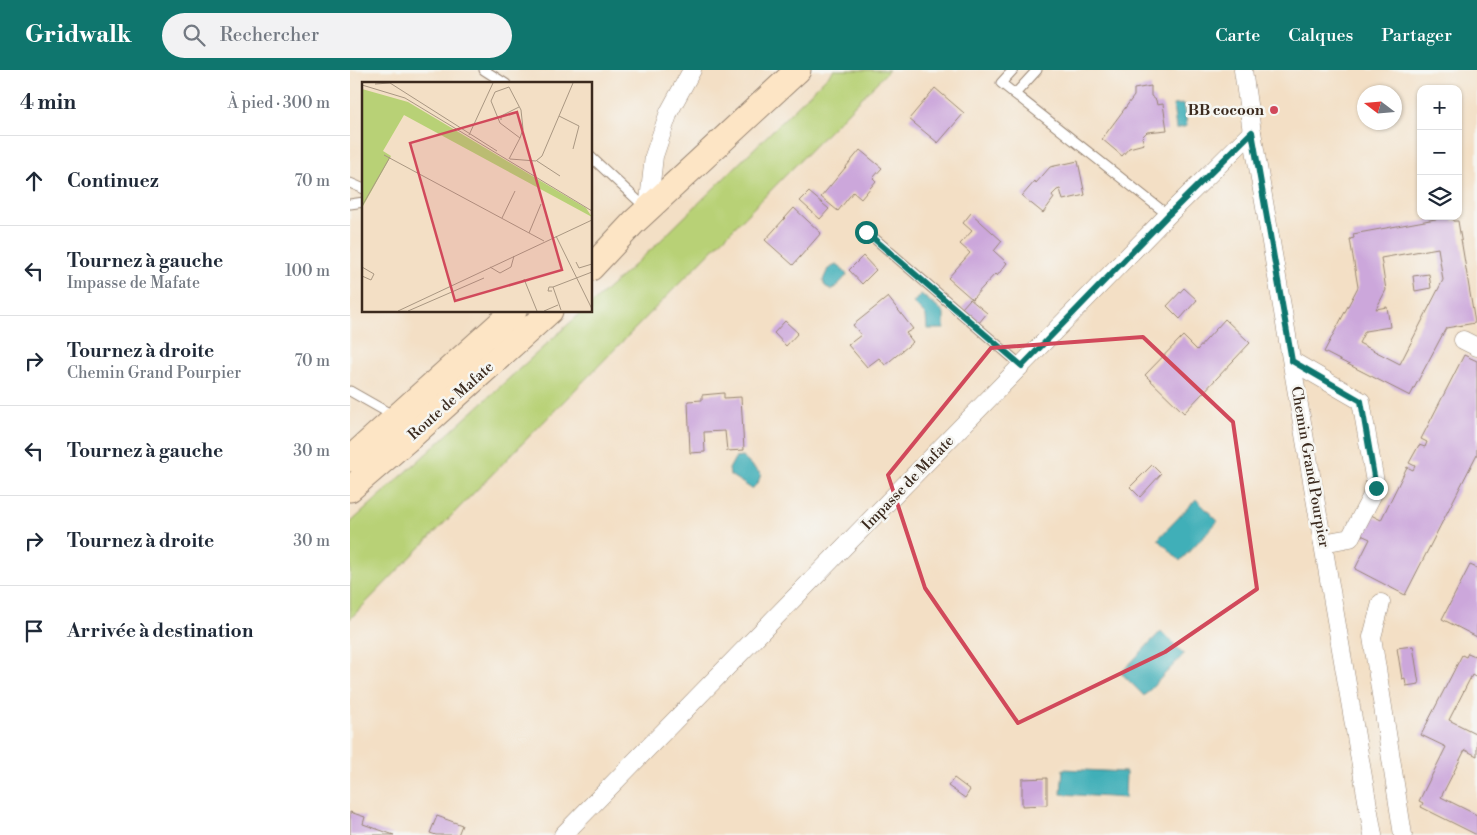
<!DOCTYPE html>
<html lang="fr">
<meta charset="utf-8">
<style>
:root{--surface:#fff;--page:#f2f2f3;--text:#1f2937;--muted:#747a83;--line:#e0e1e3;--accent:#0f766e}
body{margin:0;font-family:"Libre Bodoni",serif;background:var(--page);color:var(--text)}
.controls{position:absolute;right:15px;top:15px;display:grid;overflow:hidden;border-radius:10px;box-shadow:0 1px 4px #0004}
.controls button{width:45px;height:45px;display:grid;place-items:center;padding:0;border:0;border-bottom:1px solid var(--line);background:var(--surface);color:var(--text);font:25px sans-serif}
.compass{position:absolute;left:1007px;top:15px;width:45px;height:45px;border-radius:50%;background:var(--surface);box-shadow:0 1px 4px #0004;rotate:286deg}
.stop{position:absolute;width:15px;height:15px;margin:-11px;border:4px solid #0f766e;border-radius:50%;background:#fff}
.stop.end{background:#0f766e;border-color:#fff;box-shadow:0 1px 5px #0008}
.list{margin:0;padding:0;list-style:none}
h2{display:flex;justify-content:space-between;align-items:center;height:65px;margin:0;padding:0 20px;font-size:21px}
h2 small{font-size:16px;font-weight:400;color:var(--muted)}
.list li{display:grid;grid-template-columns:32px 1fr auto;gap:15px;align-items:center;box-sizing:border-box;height:90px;padding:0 20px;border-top:1px solid var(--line)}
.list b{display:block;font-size:19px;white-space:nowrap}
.list p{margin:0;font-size:16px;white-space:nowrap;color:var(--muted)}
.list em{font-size:16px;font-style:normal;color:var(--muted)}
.icon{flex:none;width:28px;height:28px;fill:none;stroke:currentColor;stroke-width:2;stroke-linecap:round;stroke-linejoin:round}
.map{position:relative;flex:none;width:1127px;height:765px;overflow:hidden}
header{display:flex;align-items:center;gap:30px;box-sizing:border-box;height:70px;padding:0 25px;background:var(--accent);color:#fff}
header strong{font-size:24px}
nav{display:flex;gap:28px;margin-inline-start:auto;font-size:18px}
.search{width:350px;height:45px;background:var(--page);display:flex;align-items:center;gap:12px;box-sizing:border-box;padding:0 18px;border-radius:28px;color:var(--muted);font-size:19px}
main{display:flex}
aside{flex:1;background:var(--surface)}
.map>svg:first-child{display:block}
</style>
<header>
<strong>Gridwalk</strong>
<div class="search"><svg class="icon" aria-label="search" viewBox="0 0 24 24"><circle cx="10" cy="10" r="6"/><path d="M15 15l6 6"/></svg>Rechercher</div>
<nav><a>Carte</a><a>Calques</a><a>Partager</a></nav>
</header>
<main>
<aside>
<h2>4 min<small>À pied · 300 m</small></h2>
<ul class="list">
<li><svg class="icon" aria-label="ahead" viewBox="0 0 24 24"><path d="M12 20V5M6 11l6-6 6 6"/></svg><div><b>Continuez</b></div><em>70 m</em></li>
<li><svg class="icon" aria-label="left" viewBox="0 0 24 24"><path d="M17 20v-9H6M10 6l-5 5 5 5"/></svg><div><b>Tournez à gauche</b><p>Impasse de Mafate</p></div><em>100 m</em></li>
<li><svg class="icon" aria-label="right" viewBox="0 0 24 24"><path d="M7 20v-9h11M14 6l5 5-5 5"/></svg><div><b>Tournez à droite</b><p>Chemin Grand Pourpier</p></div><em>70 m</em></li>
<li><svg class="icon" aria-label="left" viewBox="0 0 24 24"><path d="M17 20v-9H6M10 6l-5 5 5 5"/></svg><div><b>Tournez à gauche</b></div><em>30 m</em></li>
<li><svg class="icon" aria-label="right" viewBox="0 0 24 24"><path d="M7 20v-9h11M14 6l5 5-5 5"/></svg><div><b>Tournez à droite</b></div><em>30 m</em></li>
<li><svg class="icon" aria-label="arrive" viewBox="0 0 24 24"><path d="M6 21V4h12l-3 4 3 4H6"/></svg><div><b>Arrivée à destination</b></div></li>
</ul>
</aside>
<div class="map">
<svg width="1127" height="765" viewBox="0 0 1127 765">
<rect width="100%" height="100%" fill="#f6f6f2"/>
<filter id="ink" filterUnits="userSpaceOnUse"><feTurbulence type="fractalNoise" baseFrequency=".02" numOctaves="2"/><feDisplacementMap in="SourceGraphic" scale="10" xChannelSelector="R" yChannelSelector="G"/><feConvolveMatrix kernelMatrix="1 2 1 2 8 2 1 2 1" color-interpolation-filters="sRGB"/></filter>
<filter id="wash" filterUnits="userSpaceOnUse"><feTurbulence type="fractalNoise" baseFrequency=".0096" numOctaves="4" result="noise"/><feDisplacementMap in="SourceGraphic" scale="20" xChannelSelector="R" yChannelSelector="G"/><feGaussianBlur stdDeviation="1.12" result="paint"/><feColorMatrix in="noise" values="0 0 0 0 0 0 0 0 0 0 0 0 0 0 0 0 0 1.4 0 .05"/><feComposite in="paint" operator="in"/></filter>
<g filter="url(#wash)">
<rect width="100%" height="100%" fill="#f3dfc5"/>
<polygon fill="#b8d176" stroke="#7a7e4a" points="484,0 539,0 0,549 0,453 233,241 241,241 241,234 306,175"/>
<g fill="#3fafb8" stroke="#3d6c6b">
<polygon points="834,34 837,56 826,59 823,35"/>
<polygon points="486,195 490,196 497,205 487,216 481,220 475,216 473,210 478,199"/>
<polygon points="571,224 594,243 594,259 577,259 576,246 563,233"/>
<polygon points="392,387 411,404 408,413 402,419 380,405 379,399 385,388"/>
<polygon points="846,429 868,451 830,491 808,469"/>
<polygon points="811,561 834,584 794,626 771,603"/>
<polygon points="713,699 776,702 775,728 711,724"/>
</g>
<g id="blocks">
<g fill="#cca7db" fill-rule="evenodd">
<polygon points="801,16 801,26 806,30 807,35 813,34 817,60 797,62 792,67 794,74 779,78 772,86 752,69 784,26 784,19"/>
<polygon points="585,18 614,43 588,73 559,49"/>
<polygon points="510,80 532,98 523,108 526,111 511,129 503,122 488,141 471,127"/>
<polygon points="728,91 735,125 713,130 710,119 707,120 702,125 704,128 693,143 672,126 685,111 686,113 700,97"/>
<polygon points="459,122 479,139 470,149 450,131"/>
<polygon points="444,138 471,163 443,195 415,170"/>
<polygon points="621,143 652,171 644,181 657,193 647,206 645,204 622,229 598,208 620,183 610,174 622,161 613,153"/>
<path d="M 1102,146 L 1103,151 L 1108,151 L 1125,253 L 1096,258 L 1060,326 L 974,282 L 1008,217 L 1000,169 L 1004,168 L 1003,164 ZM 1088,178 L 1093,210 L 1050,294 L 1009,273 L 1015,261 L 1040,257 L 1037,237 L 1026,239 L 1036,220 L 1031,188 Z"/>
<polygon points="513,186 526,200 512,214 499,200"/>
<polygon points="1079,204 1081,218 1065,221 1063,206"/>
<polygon points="834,218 847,230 830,249 817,236"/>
<polygon points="538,227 563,259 556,263 563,272 535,295 529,288 517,297 498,275 511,265 503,255"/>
<polygon points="620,229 637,243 629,253 612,238"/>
<polygon points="875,249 900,273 834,343 795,305 833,266 847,280"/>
<polygon points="435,251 448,263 436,276 424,263"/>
<polygon points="1114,285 1127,291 1127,384 1055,525 1005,499 1020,469 1009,464 1019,444 1031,450 1057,397 1063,400 1065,396 1059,393 1069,375 1075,377 1077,372 1071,369"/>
<polygon points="374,323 374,328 391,327 394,380 377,381 375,361 354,362 355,382 340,383 338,331 352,330 352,325"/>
<polygon points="802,395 811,404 790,427 780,417"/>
<polygon points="1120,495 1127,498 1127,567 1092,549"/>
<polygon points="1063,576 1069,614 1056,616 1055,608 1052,609 1047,578"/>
<polygon points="1118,583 1127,587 1127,608 1122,605 1099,650 1127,664 1127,686 1115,680 1091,727 1127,745 1127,765 1071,737 1073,733 1069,731 1096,677 1071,665 1112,585 1116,587"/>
<polygon points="604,708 620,720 615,728 598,716"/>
<polygon points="697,708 697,735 672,736 672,709"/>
<polygon points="0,742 15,747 13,754 44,765 0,765"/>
<polygon points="87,746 112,755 108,765 86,765 80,763"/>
</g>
</g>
</g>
<g filter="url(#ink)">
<use href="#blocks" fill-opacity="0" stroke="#978472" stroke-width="1"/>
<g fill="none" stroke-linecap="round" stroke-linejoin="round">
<defs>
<g id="service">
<polyline points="134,0 156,14"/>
<polyline points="663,0 651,13 818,145"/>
<polyline points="665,24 687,0"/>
<polyline points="241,87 296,138"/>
<polyline points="0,113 14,119"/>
<polyline points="0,134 14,132"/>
<polyline points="517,162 672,296"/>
<polyline points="0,321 44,346"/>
</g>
<g id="minor">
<polyline points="893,0 902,62 1023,765"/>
<polyline points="298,140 304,86 319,42 342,0"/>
<polyline points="1113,270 1127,277"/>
<polyline points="942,291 1011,331 1026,418 1000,468 973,473"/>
<polyline points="1031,533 1022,567 1053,765"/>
<polyline points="213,765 818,145 902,62"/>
</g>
<g id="secondary">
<polyline points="241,198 284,152 448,0"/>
<polyline points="0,389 164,241"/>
<polyline points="0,419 64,364 200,241"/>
</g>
</defs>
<use href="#service" stroke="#978472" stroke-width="11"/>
<use href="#minor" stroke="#978472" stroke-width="19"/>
<use href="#secondary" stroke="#978472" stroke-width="27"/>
<use href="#service" stroke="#fff" stroke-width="9"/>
<use href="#minor" stroke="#fff" stroke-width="18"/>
<use href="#secondary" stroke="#fde5c5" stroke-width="25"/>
</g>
</g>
<g fill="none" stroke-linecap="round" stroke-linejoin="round" filter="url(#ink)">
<polyline stroke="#0f766e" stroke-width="6" points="516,162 672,296 818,145 902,62 942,291 1011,331 1026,418"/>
</g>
<path fill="none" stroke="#d1495b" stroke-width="4" stroke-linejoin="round" d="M 793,267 L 883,352 L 907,519 L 815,582 L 668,653 L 575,518 L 538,405 L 641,278 Z"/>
<circle fill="#d1495b" stroke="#f6f6f2" stroke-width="2" cx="924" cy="40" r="5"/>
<g text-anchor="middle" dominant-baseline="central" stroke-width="5" stroke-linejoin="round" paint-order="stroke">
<g font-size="15" font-weight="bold" fill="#3b2a1e" stroke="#f6f6f2" text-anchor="end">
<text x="914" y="40">BB cocoon</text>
</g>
<g font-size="15" fill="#3b2a1e" stroke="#f6f6f2">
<text transform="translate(101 331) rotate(-42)">Route de Mafate</text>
<text transform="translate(960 397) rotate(80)">Chemin Grand Pourpier</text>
<text transform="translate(558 413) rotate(-46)">Impasse de Mafate</text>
</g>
</g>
<g transform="translate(12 12)">
<rect width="230" height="230" fill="#f3dfc5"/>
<path d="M 0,7 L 46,20 L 224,126 L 230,135 L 42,33 L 21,69 L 29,74 L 0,126 Z" fill="#b8d176"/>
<path fill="none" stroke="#a99782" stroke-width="1" d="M 13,2 L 28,1 L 135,69M 0,3 L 43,16 L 230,129M 197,34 L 217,44 L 211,67M 139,38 L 139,34 L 157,25M 107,53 L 131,1M 22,73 L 182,159M 147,77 L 158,56 L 161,47 L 159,28 L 147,5 L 133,10 L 129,19 L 138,41 L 158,56M 148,77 L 174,79 L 180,74 L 211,1M 175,79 L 198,94M 0,124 L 28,75M 140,136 L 153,109M 167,151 L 179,122M 194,154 L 230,227M 214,180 L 217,186 L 230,182M 0,185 L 12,192 L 9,198 L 0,194M 128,185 L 138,191 L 149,185 L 152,174M 162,197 L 175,229M 191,205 L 230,190M 190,209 L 186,209 L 187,205 L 191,205 L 199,228M 36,229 L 230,138M 46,229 L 122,196M 182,229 L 196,223"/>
<path fill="#d1495b" fill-opacity="0.15" stroke="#d1495b" stroke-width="2.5" d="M 155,30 L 200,188 L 93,219 L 48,61 Z"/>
<rect width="230" height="230" fill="none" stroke="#3b2a1e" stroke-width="2.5"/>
</g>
</svg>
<div class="controls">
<button>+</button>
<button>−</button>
<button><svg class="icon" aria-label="layers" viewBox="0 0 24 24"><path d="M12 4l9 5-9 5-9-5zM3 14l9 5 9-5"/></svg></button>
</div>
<svg class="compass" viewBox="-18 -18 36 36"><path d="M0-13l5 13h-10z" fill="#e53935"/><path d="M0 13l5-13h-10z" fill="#747a83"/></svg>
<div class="stop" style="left:516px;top:162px"></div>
<div class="stop end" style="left:1026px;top:418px"></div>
</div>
</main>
